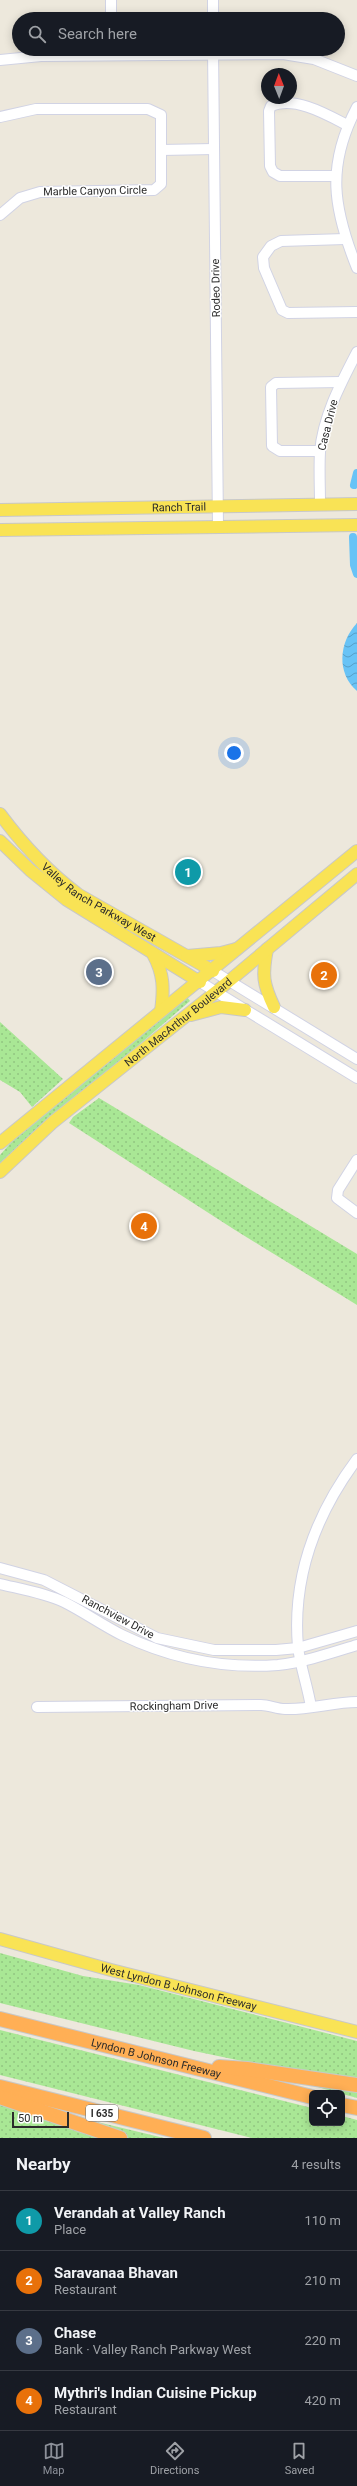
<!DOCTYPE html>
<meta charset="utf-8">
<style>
:root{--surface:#171b24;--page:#242831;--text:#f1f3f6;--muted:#9ea1a6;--line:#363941;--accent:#8c9099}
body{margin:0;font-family:Roboto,sans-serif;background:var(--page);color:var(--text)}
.controls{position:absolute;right:12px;bottom:12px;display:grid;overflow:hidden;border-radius:6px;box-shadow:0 2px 10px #0003}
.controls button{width:36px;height:36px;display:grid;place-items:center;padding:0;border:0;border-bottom:1px solid var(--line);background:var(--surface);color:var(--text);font:20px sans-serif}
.compass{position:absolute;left:261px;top:68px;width:36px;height:36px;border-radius:50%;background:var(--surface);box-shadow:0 2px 10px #0003;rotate:359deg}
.scale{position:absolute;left:12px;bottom:10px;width:57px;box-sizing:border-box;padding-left:4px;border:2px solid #2b2b2b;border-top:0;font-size:11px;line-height:14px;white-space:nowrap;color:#2b2b2b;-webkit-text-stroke:3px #fff;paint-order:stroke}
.you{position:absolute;left:234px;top:753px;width:14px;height:14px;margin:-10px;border:3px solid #fff;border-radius:50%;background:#1a73e8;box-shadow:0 0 0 6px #1a73e833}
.badge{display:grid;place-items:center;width:26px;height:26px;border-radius:50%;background:var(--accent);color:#fff;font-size:13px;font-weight:700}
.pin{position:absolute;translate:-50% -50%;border:2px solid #fff;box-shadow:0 1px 4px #0006}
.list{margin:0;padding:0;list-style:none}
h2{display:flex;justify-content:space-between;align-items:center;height:52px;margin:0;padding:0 16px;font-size:17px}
h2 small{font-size:13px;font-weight:400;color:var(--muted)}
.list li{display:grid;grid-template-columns:26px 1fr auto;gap:12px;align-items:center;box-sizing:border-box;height:60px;padding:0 16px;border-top:1px solid var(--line)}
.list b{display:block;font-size:15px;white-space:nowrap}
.list p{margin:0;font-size:13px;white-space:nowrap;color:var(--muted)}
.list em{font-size:13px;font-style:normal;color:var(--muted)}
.icon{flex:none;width:22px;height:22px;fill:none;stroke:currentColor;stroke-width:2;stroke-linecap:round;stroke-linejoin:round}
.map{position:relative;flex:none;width:357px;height:2138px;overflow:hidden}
.search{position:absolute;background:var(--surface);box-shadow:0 2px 10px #0003;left:12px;right:12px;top:12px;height:44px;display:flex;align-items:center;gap:10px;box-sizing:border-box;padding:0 14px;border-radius:22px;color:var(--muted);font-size:15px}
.sheet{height:292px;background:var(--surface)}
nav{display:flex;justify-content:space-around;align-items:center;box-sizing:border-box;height:56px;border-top:1px solid var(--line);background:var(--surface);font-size:11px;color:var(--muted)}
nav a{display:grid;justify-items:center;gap:2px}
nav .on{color:var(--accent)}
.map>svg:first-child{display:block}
</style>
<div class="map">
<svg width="357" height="2138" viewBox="0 0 357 2138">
<defs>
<pattern id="grass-dots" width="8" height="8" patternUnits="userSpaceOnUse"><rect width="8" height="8" fill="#a9e795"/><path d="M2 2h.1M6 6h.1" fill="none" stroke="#92c681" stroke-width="1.8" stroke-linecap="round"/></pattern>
<pattern id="water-waves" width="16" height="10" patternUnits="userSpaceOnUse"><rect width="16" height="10" fill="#68c3f6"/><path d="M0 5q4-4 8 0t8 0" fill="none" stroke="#569fc7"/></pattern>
</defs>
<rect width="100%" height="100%" fill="#ede8dc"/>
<g fill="url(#grass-dots)">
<polygon points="187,997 190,1001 0,1164 0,1155 15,1138"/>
<polygon points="0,1022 63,1079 32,1107 20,1092 0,1080"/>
<polygon points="99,1098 357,1254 357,1305 235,1230 69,1123 73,1117"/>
<polygon points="0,1953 83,1976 139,1985 357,2041 357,2080 242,2061 194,2051 0,2003"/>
<polygon points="0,2030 312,2108 312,2123 342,2123 342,2116 357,2120 357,2138 252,2138 0,2075"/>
<polygon points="296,2081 357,2089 357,2098"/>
<polygon points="0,2104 103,2138 0,2138"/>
<polygon points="89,2120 164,2138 128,2138 88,2123"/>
</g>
<path fill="url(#water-waves)" d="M 357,623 L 357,691 C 336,673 339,642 357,623 Z"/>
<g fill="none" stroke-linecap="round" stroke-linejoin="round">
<g stroke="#68c3f6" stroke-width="8">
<polyline points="354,485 357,473"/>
<polyline points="353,537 354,565 357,574"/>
</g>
<defs>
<g id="minor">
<polyline points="213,0 213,19"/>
<polyline points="111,19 111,0"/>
<polyline points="213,49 218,527"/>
<polyline points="0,60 41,56 283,54 314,59 357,76"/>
<path d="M 357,107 C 326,166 333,208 357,268"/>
<polyline points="0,117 36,109 148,109 161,115 161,184 154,190 40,192 20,198 0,215"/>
<polyline points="161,150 214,149"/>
<path d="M 335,176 L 280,176 L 273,172 L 270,166 L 269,111 L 271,106 C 295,96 326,114 347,125"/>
<polyline points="345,239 281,241 271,246 263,257 264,268 282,310 288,313 357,312"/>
<polyline points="320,451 280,451 272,446 271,387 276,383 341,382"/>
<path d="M 320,504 C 320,487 319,469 320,452 C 323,416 341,383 357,352"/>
<polyline points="213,971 357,1059"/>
<polyline points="200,982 357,1078"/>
<polyline points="357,1160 338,1190 337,1198 357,1213"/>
<polyline points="0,1568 44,1580 157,1638 214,1650 276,1650 298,1648 357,1631"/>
<path d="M 0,1584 C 21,1589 45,1593 64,1602 C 84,1612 102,1625 122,1635 C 170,1658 224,1669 278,1665 C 305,1662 331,1653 357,1645"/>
<path d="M 37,1707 L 261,1705 C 269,1705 277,1709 285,1709 C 310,1710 333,1702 357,1702"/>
<path d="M 311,1707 C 308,1688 300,1665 298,1647 C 292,1577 316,1514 357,1459"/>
</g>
<g id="major">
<path id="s1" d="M 0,510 L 357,504"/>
<polyline points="0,530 357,525"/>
<path id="s2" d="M 0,814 C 23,845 48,872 79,895 L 213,971"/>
<polyline points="0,841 30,870 67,900 200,982"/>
<path d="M 267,949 C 262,975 263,984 274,1007"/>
<path d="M 153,954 C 164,974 164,989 161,1011"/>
<polyline points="187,956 221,953 236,949"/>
<polyline points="191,1015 221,1007 245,1010"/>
<polyline points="0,1143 357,851"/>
<path id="s3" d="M 0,1172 L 53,1122 L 216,992 L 357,874"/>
<path id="s4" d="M 0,1939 L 111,1970 L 357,2032"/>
</g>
<g id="highway">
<path id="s5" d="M 0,2019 L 312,2097"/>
<polyline points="219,2067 247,2069 357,2085"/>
<polyline points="0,2087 204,2138"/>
<polyline points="0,2097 120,2138"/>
<polyline points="342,2105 357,2108"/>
</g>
</defs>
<use href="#minor" stroke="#d1d3e4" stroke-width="12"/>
<use href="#major" stroke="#c8c8c8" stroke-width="14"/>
<use href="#highway" stroke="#c8c8c8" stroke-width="16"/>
<use href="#minor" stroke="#fff" stroke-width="10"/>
<use href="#major" stroke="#f9e355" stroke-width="12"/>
<use href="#highway" stroke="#ffaf55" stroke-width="14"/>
</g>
<g text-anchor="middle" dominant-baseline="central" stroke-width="3" stroke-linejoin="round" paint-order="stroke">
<rect fill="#fff" stroke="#6b6b6b" stroke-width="1" x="86" y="2105" width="32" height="16" rx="3"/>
<g font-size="10" font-weight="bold" fill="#2b2b2b">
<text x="102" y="2113">I 635</text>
</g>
<g font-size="11" fill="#2b2b2b" stroke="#fff">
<text transform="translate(95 191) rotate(-1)">Marble Canyon Circle</text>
<text transform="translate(216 288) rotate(-91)">Rodeo Drive</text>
<text transform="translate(328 425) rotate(-76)">Casa Drive</text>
<text stroke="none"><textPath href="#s1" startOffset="179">Ranch Trail</textPath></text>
<text stroke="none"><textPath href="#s2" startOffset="134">Valley Ranch Parkway West</textPath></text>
<text stroke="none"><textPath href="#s3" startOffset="233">North MacArthur Boulevard</textPath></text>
<text transform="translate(118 1617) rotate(28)">Ranchview Drive</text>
<text transform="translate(174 1706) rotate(-1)">Rockingham Drive</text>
<text stroke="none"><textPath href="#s4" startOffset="185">West Lyndon B Johnson Freeway</textPath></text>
<text stroke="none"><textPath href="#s5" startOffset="161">Lyndon B Johnson Freeway</textPath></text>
</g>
</g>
</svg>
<div class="controls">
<button><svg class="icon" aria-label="locate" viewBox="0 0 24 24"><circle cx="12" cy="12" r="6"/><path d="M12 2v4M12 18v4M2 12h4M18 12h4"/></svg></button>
</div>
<svg class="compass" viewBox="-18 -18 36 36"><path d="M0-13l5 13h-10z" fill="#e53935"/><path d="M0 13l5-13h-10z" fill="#9ea1a6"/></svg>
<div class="scale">50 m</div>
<div class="you"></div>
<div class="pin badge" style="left:188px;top:872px;background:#0f9aa8">1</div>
<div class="pin badge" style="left:324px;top:975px;background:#e8710a">2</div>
<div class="pin badge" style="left:99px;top:972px;background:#5c6f8a">3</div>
<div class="pin badge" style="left:144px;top:1226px;background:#e8710a">4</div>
<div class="search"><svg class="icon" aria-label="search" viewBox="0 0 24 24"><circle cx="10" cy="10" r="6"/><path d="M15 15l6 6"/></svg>Search here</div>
</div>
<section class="sheet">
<h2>Nearby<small>4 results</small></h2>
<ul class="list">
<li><span class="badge" style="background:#0f9aa8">1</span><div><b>Verandah at Valley Ranch</b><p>Place</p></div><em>110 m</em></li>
<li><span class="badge" style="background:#e8710a">2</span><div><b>Saravanaa Bhavan</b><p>Restaurant</p></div><em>210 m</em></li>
<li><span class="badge" style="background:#5c6f8a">3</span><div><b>Chase</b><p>Bank · Valley Ranch Parkway West</p></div><em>220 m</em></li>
<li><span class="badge" style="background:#e8710a">4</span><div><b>Mythri's Indian Cuisine Pickup</b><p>Restaurant</p></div><em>420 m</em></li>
</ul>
</section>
<nav>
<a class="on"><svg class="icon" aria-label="map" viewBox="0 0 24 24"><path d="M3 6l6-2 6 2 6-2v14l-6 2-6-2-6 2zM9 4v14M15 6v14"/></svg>Map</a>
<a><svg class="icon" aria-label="directions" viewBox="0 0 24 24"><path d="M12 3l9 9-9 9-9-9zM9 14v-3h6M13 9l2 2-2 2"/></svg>Directions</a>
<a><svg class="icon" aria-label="saved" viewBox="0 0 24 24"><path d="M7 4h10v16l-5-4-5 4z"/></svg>Saved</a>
</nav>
